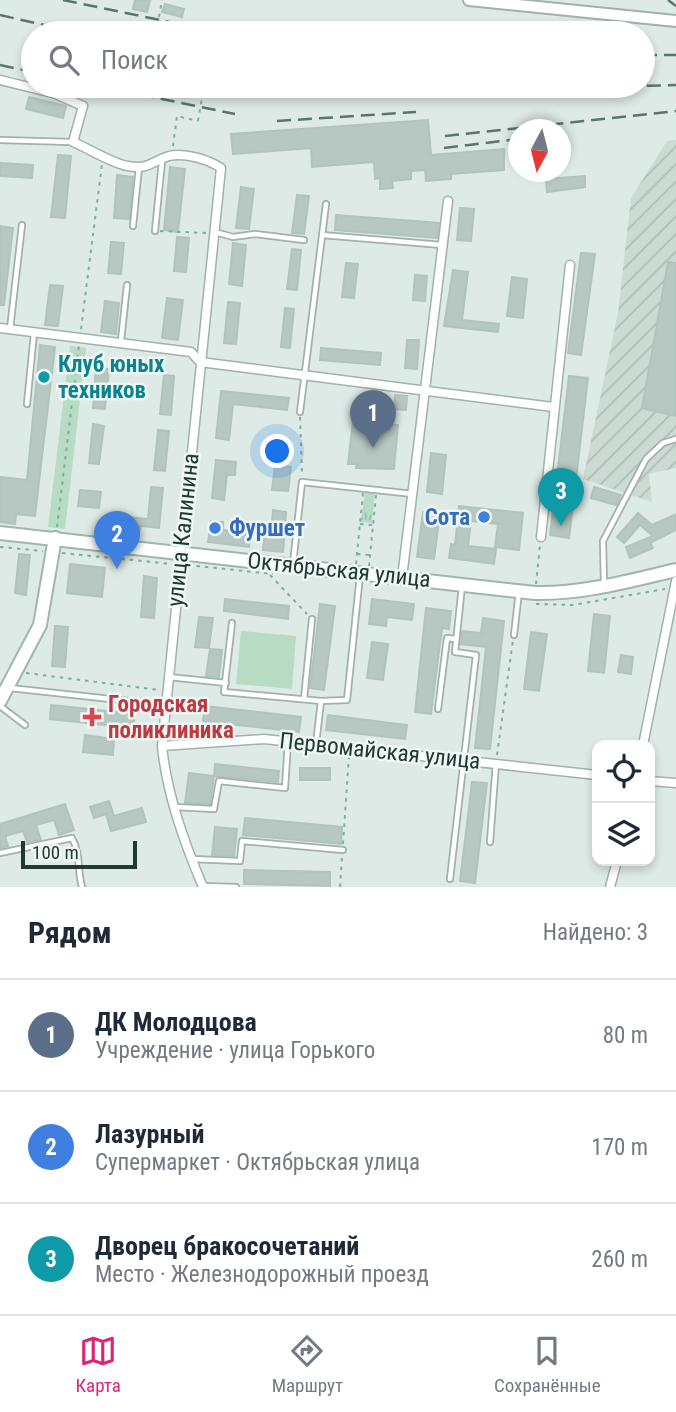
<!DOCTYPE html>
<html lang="ru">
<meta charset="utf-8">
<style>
:root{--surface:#fff;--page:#f6f6f7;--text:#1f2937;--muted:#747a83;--line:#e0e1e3;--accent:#db2777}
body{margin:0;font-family:"Roboto Condensed",sans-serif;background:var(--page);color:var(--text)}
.controls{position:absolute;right:21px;bottom:21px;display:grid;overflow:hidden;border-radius:14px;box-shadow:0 4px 10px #0003}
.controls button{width:63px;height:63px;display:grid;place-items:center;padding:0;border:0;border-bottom:2px solid var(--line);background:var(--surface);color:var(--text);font:35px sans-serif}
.compass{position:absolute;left:508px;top:119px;width:63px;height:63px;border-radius:50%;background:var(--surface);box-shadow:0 4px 10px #0003;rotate:187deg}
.scale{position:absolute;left:21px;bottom:18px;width:116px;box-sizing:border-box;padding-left:7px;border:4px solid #203934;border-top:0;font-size:19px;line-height:24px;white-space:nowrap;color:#203934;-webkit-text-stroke:5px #eef7f3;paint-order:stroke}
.you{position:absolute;left:278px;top:452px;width:24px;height:24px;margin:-18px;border:5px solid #fff;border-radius:50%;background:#1a73e8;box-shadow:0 0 0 10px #1a73e833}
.badge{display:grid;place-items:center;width:46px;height:46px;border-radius:50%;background:var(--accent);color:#fff;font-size:23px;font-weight:700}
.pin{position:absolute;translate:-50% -58px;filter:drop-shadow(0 2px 4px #0008)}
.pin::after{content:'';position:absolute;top:37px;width:24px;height:21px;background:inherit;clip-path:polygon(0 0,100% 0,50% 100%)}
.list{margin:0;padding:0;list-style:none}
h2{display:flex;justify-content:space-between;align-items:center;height:91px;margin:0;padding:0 28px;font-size:30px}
h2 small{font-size:23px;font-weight:400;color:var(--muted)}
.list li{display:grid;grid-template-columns:46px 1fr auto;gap:21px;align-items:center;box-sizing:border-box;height:112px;padding:0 28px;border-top:2px solid var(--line)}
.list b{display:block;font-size:26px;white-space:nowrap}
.list p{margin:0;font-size:23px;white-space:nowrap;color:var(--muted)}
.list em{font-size:23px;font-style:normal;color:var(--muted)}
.icon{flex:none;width:38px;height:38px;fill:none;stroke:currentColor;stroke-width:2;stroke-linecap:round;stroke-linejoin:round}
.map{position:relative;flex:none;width:676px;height:887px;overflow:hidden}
.search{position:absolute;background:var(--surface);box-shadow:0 4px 10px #0003;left:21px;right:21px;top:21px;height:77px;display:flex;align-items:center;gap:18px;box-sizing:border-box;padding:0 24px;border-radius:38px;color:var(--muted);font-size:26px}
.sheet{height:427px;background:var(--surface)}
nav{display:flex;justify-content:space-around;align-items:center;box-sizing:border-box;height:98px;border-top:2px solid var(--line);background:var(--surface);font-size:19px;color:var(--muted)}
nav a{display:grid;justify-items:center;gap:4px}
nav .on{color:var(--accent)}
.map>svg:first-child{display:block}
</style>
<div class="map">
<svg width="676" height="887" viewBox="0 0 676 887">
<defs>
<pattern id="industrial-furrows" width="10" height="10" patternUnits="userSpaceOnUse" patternTransform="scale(1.75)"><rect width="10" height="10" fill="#ccdad4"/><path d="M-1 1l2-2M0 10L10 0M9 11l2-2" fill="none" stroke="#afbcb7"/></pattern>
<pattern id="grass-tufts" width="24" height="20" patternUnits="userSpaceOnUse" patternTransform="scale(1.75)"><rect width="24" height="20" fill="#b7dbc3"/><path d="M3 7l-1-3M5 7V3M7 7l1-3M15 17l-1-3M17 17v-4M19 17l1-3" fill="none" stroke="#9dbda8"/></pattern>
</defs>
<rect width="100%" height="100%" fill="#deeae5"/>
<polygon fill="url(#industrial-furrows)" points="676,140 676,468 649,474 652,502 583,479 618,313 631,198 667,141"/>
<polygon fill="url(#grass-tufts)" points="365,491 375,492 372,523 361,522"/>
<g fill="#b7dbc3">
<polygon points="70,346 86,348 65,529 48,527"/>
<polygon points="241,631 296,636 292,689 236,684"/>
</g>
<g fill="#b7c7c1" stroke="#b1c3bd" stroke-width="2">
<polygon points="135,0 150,0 147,12 133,9"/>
<polygon points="165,4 184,9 182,17 162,12"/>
<polygon points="29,97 66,106 63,118 26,109"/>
<polygon points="428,120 431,155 504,149 504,170 451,174 451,179 426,181 425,170 411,171 411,179 392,181 393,188 380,189 380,178 375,179 374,162 312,167 311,148 233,154 231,134"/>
<polygon points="58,155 71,156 65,218 51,217"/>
<polygon points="0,163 33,165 32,178 0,176"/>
<polygon points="170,167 185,169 178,232 164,230"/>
<polygon points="117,175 133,177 129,219 114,218"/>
<polygon points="585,176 585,187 547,192 546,179"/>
<polygon points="241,187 254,189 249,229 236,228"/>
<polygon points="297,195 309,196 304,234 292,233"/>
<polygon points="460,208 474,209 471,241 457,240"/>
<polygon points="336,215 439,223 437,238 335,230"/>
<polygon points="0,226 13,228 4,305 0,305"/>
<polygon points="177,237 189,238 186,272 174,271"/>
<polygon points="111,242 124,243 121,274 108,273"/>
<polygon points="233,243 246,245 242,286 229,284"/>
<polygon points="292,249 301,250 297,290 287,289"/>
<polygon points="581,253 595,254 581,355 568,353"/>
<polygon points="668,262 676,263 676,416 642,408"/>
<polygon points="346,263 358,264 354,298 342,297"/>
<polygon points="453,270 468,272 462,320 499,324 498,332 444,326"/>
<polygon points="415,275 427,276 425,301 413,300"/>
<polygon points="512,277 527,279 523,318 507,316"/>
<polygon points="50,285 63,286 58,326 45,325"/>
<polygon points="167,298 183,300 178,340 162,338"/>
<polygon points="105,301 119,303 116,334 101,332"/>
<polygon points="228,302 240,303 236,344 224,343"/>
<polygon points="285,308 294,309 290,348 281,347"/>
<polygon points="407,340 419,340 417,369 405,368"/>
<polygon points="40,345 55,347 35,516 16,514 15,524 0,522 0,477 27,480"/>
<polygon points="321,348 381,353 380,365 320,360"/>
<polygon points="96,368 109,369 105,409 93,408"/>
<polygon points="164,375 174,376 171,415 160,414"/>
<polygon points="569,376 588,378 569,538 550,535"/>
<polygon points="221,391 289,398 287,410 233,404 229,440 216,438"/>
<polygon points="395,395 407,396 406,410 394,409"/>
<polygon points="353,421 364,422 363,430 385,432 386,424 398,425 394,469 356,468 357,464 348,464"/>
<polygon points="93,424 104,426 99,464 89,463"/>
<polygon points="158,430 169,431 165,471 154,470"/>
<polygon points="431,453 446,455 442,494 427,492"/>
<polygon points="216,460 236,462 235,475 227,475 224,500 212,498"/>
<polygon points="275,466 291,467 288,491 272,490"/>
<polygon points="151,487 163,488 159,528 141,526 137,538 125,537 127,517 148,519"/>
<polygon points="594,487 621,495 616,505 591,498"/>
<polygon points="80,490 101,492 99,508 78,506"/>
<polygon points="459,506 523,513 519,550 495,547 498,524 471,521 468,546 496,549 494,564 449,558 451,544 455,545"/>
<polygon points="273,510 286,512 283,552 263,550 264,537 271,538"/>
<polygon points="423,512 440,514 434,559 417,557"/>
<polygon points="638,513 652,525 676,514 676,530 650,543 653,548 630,558 626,547 653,536 640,525 624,543 617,537"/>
<polygon points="211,521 223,522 223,530 250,533 249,547 208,542"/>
<polygon points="19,554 30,555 26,595 15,593"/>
<polygon points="70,564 105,568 102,597 67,593"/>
<polygon points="144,576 157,578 154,618 141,617"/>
<polygon points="225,599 289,606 288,619 224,611"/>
<polygon points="372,599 414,604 412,620 387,617 386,626 369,624"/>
<polygon points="320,604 335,606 324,690 310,688"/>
<polygon points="426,608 451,611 449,629 442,628 431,714 415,712"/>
<polygon points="594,614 610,616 604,673 588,671"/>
<polygon points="199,617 213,618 209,648 195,647"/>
<polygon points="483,618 504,621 490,749 475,748 486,647 461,644 462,631 481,633"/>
<polygon points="55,626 68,627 65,667 52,666"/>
<polygon points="531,632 547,634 539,691 524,689"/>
<polygon points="372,642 388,644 383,680 367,678"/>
<polygon points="210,649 222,650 219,677 206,676"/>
<polygon points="621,655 633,657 631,674 618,672"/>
<polygon points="51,705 135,714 133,728 50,719"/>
<polygon points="205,706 301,717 299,732 203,721"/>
<polygon points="328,715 407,725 405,739 326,730"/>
<polygon points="85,735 114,739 113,755 83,752"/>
<polygon points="215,764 279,771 278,782 214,776"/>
<rect x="300" y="768" width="30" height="12"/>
<polygon points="189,773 214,776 210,804 185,803"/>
<polygon points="472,782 487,783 475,883 460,881"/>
<polygon points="109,801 114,816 142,808 146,822 111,831 106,814 94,818 90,807"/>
<polygon points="65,804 74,830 59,835 54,820 36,825 41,840 27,842 23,831 5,836 8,846 0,848 0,824"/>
<polygon points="245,818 342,827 341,844 243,835"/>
<polygon points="215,827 237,829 234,856 212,855"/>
<polygon points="244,870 330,872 330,886 244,884"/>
</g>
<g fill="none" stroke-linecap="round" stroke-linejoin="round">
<defs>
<g id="service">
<polyline points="0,140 72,142"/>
<polyline points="133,226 139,167"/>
<polyline points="155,231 162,161"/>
<polyline points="215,232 233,237 255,234 304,240"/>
<polyline points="322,235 442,245"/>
<polyline points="10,329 22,225"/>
<polyline points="121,341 127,285"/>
<polyline points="27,404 34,333"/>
<polyline points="300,412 326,204"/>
<polyline points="293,564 302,482 413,494"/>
<polyline points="604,585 603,541 646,459 663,443 676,439"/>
<polyline points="232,623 224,692 321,701 347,700 360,575"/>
<polyline points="514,635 519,591"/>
<polyline points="169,677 226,683"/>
<polyline points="10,688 165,705"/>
<polyline points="304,699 312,619"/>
<polyline points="0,706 25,725"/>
<polyline points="438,709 447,638 456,639"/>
<polyline points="316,744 321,701"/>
<polyline points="175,807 214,809 219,781 285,788 288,742"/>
<polyline points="490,842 496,763"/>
<path d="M 0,853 L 72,838 C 81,854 77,870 82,887"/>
<polyline points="191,859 240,861 242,841 343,850"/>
<polyline points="450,879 476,655 455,652 462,586"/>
<polyline points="203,886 236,887"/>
</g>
<g id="minor">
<path d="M 0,80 L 53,93 L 83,106 L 73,142 C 88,148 113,164 128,166 C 149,170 152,161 169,156 C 185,152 209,160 221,168 L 162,746 C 167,795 184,842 203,887"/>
<polyline points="0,328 191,352 200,362 553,407"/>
<polyline points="541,537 570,265"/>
<polyline points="402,578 448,201"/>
<polyline points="643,745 676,581"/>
<polyline points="162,746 264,739 597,775"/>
<polyline points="650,781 676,783"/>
<polyline points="610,887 617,861"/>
</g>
<polyline id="tertiary" points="469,0 676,21"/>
<g id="secondary">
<path d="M 0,533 L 535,593 C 583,594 629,581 676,570"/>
<polyline points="0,701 40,625 55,538"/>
</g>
</defs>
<use href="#service" stroke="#a1b1ac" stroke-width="8"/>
<use href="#minor" stroke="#a1b1ac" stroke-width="11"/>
<use href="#tertiary" stroke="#a1b1ac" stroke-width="14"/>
<use href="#secondary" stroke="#9eb6ae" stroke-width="16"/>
<g stroke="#7eaea1" stroke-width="2" stroke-dasharray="3.5 5" stroke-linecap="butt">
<polyline points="159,17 162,0"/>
<polyline points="196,25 215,28"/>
<polyline points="173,146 177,116 198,121"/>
<polyline points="160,231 206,233"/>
<polyline points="81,329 102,164"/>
<polyline points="300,417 302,474"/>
<polyline points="360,524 372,525"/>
<polyline points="57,527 79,345"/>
<polyline points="0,547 43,551"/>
<polyline points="62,553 172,564"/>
<polyline points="357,554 369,555"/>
<polyline points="356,564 363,493"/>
<polyline points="188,565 273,574"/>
<polyline points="369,566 376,495"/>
<polyline points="270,575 307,614"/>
<polyline points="536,584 540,545"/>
<polyline points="536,604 573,605 665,589"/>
<polyline points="26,673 159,690"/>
<polyline points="497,755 513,640"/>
<polyline points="343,844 349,755"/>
<polyline points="340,887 342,857"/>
</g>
<use href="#service" stroke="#fff" stroke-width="4.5"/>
<use href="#minor" stroke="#fff" stroke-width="8"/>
<use href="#tertiary" stroke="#fff" stroke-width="10"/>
<use href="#secondary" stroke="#fff" stroke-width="12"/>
<g stroke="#5a756f" stroke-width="2.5" stroke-dasharray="14 7" stroke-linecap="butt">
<polyline points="63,0 223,33"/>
<polyline points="668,0 676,6"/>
<polyline points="0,15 79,33"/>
<polyline points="643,55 676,55"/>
<polyline points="0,65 33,72"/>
<polyline points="99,86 235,114"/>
<polyline points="374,86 490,90 676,85"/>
<polyline points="277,121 416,112"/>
<polyline points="445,136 676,111"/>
<polyline points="444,148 518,139"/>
</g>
<g stroke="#7eaea1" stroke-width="2" stroke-dasharray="3.5 5" stroke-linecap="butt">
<polyline points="214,33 215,28"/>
<polyline points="198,121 204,86"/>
</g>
</g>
<circle fill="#0f9aa8" stroke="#eef7f3" stroke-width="2.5" cx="44" cy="377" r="7"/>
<g fill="#3f7fe0" stroke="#eef7f3" stroke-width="2.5">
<circle cx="484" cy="517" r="7"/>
<circle cx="215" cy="528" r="7"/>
</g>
<path fill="#e0444e" stroke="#eef7f3" stroke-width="2.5" d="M88.5 706.5h7v7h7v7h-7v7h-7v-7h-7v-7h7z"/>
<g text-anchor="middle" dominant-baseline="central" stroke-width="5" stroke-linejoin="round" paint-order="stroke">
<g font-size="23" font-weight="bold" fill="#0d838f" stroke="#eef7f3" text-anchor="start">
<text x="58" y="364">Клуб юных<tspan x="58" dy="26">техников</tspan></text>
</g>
<g font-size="23" font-weight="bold" fill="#366cbe" stroke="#eef7f3" text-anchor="end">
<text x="470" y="517">Сота</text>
<text x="229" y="528" text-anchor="start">Фуршет</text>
</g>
<g font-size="23" fill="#203934" stroke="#eef7f3">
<text transform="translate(183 530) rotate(-84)">улица Калинина</text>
<text transform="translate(339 570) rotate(6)">Октябрьская улица</text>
<text transform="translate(380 751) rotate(6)">Первомайская улица</text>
</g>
<g font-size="23" font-weight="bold" fill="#be3a42" stroke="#eef7f3" text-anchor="start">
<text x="108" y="704">Городская<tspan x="108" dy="26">поликлиника</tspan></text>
</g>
</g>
</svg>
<div class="controls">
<button><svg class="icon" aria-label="locate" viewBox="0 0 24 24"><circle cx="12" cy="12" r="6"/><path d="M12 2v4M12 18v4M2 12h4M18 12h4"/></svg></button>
<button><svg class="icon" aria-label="layers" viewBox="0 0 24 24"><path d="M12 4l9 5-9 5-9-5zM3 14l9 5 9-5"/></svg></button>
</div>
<svg class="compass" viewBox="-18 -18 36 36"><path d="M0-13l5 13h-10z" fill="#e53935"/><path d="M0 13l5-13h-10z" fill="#747a83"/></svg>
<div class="scale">100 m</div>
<div class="you"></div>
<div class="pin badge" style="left:373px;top:448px;background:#5c6f8a">1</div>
<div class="pin badge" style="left:117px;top:569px;background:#3f7fe0">2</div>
<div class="pin badge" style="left:561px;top:526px;background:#0f9aa8">3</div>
<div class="search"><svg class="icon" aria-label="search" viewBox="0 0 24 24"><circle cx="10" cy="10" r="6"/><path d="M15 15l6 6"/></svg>Поиск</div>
</div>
<section class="sheet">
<h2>Рядом<small>Найдено: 3</small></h2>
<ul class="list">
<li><span class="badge" style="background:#5c6f8a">1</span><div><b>ДК Молодцова</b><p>Учреждение · улица Горького</p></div><em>80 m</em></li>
<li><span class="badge" style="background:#3f7fe0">2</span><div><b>Лазурный</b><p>Супермаркет · Октябрьская улица</p></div><em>170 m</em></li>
<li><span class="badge" style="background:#0f9aa8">3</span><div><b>Дворец бракосочетаний</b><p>Место · Железнодорожный проезд</p></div><em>260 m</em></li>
</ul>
</section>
<nav>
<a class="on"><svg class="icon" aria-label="map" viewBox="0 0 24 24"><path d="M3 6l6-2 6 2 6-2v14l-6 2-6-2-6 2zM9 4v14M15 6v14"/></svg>Карта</a>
<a><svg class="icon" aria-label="directions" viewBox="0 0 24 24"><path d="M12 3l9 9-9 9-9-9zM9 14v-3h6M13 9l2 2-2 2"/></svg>Маршрут</a>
<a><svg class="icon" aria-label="saved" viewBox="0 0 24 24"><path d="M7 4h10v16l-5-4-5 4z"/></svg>Сохранённые</a>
</nav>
